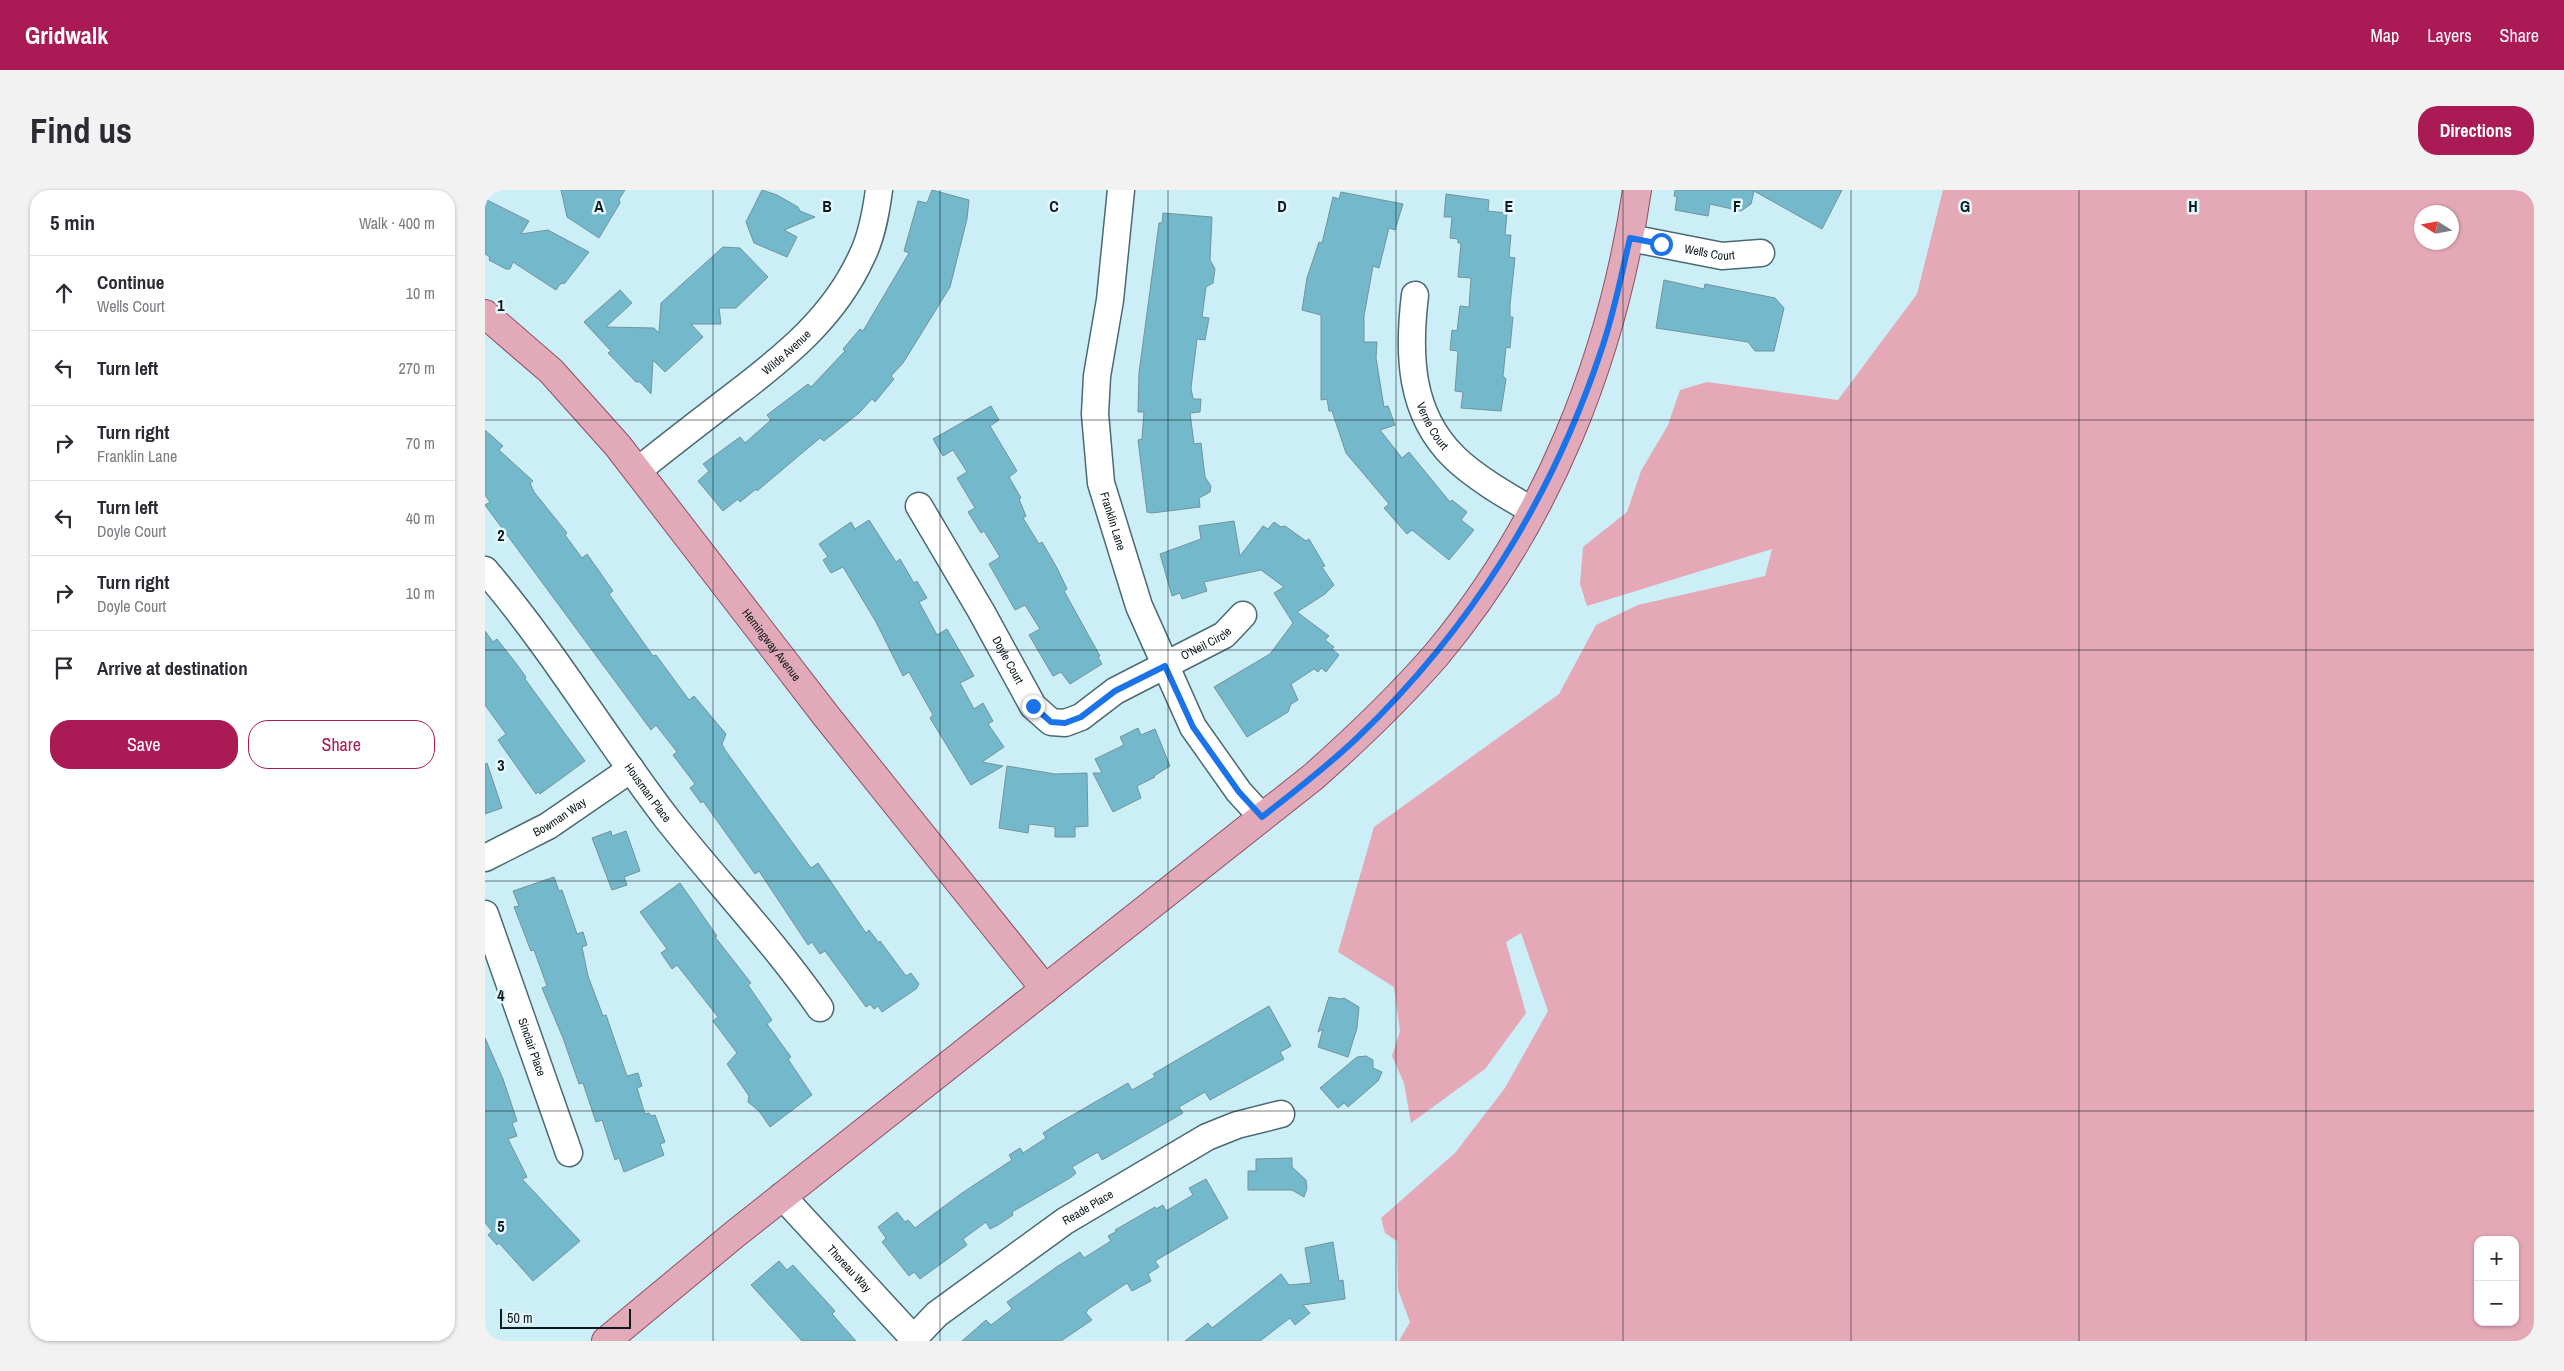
<!DOCTYPE html>
<meta charset="utf-8">
<style>
:root{--surface:#fff;--page:#f2f2f3;--text:#2b2b33;--muted:#7c7c81;--line:#e1e1e2;--accent:#aa1a55}
body{margin:0;font-family:"Archivo Narrow",sans-serif;background:var(--page);color:var(--text)}
.controls{position:absolute;right:15px;bottom:15px;display:grid;overflow:hidden;border-radius:10px;box-shadow:0 1px 4px #0004}
.controls button{width:45px;height:45px;display:grid;place-items:center;padding:0;border:0;border-bottom:1px solid var(--line);background:var(--surface);color:var(--text);font:25px sans-serif}
.compass{position:absolute;left:1929px;top:15px;width:45px;height:45px;border-radius:50%;background:var(--surface);box-shadow:0 1px 4px #0004;rotate:281deg}
.scale{position:absolute;left:15px;bottom:12px;width:131px;box-sizing:border-box;padding-left:5px;border:2px solid #0e1a1d;border-top:0;font-size:14px;line-height:18px;white-space:nowrap;color:#0e1a1d;-webkit-text-stroke:4px #e4f9fe;paint-order:stroke}
.stop{position:absolute;width:15px;height:15px;margin:-11px;border:4px solid #1a73e8;border-radius:50%;background:#fff}
.stop.end{background:#1a73e8;border-color:#fff;box-shadow:0 1px 5px #0008}
.list{margin:0;padding:0;list-style:none}
h2{display:flex;justify-content:space-between;align-items:center;height:65px;margin:0;padding:0 20px;font-size:21px}
h2 small{font-size:16px;font-weight:400;color:var(--muted)}
.list li{display:grid;grid-template-columns:32px 1fr auto;gap:15px;align-items:center;box-sizing:border-box;height:75px;padding:0 20px;border-top:1px solid var(--line)}
.list b{display:block;font-size:19px;white-space:nowrap}
.list p{margin:0;font-size:16px;white-space:nowrap;color:var(--muted)}
.list em{font-size:16px;font-style:normal;color:var(--muted)}
.actions{display:flex;gap:10px;padding:15px 20px}
.actions a{flex:1;padding:11px 0;border:1px solid var(--accent);border-radius:20px;text-align:center;font-size:18px;color:var(--accent)}
.actions .main{background:var(--accent);color:#fff}
.icon{flex:none;width:28px;height:28px;fill:none;stroke:currentColor;stroke-width:2;stroke-linecap:round;stroke-linejoin:round}
.map{position:relative;flex:none;width:2049px;height:1151px;overflow:hidden;border-radius:20px}
header{display:flex;align-items:center;gap:30px;box-sizing:border-box;height:70px;padding:0 25px;background:var(--accent);color:#fff}
header strong{font-size:24px}
nav{display:flex;gap:28px;margin-inline-start:auto;font-size:18px}
.intro{display:flex;align-items:center;justify-content:space-between;box-sizing:border-box;height:120px;padding:0 30px}
h1{margin:0;font-size:35px}
.button{padding:12px 22px;border-radius:20px;background:var(--accent);color:#fff;font-size:18px;font-weight:700}
main{display:flex;gap:30px;padding:0 30px}
aside{flex:1;background:var(--surface);border-radius:20px;box-shadow:0 1px 4px #0004}
.map>svg:first-child{display:block}
</style>
<header>
<strong>Gridwalk</strong>
<nav><a>Map</a><a>Layers</a><a>Share</a></nav>
</header>
<div class="intro"><h1>Find us</h1><a class="button">Directions</a></div>
<main>
<aside>
<h2>5 min<small>Walk · 400 m</small></h2>
<ul class="list">
<li><svg class="icon" aria-label="ahead" viewBox="0 0 24 24"><path d="M12 20V5M6 11l6-6 6 6"/></svg><div><b>Continue</b><p>Wells Court</p></div><em>10 m</em></li>
<li><svg class="icon" aria-label="left" viewBox="0 0 24 24"><path d="M17 20v-9H6M10 6l-5 5 5 5"/></svg><div><b>Turn left</b></div><em>270 m</em></li>
<li><svg class="icon" aria-label="right" viewBox="0 0 24 24"><path d="M7 20v-9h11M14 6l5 5-5 5"/></svg><div><b>Turn right</b><p>Franklin Lane</p></div><em>70 m</em></li>
<li><svg class="icon" aria-label="left" viewBox="0 0 24 24"><path d="M17 20v-9H6M10 6l-5 5 5 5"/></svg><div><b>Turn left</b><p>Doyle Court</p></div><em>40 m</em></li>
<li><svg class="icon" aria-label="right" viewBox="0 0 24 24"><path d="M7 20v-9h11M14 6l5 5-5 5"/></svg><div><b>Turn right</b><p>Doyle Court</p></div><em>10 m</em></li>
<li><svg class="icon" aria-label="arrive" viewBox="0 0 24 24"><path d="M6 21V4h12l-3 4 3 4H6"/></svg><div><b>Arrive at destination</b></div></li>
</ul>
<div class="actions"><a class="main">Save</a><a>Share</a></div>
</aside>
<div class="map">
<svg width="2049" height="1151" viewBox="0 0 2049 1151">
<rect width="100%" height="100%" fill="#cceef7"/>
<path fill="#e4a8b6" fill-rule="evenodd" d="M 1458,0 L 2049,0 L 2049,1151 L 914,1151 L 925,1132 L 913,1100 L 912,1051 L 900,1043 L 896,1028 L 970,963 L 1020,898 L 1063,821 L 1036,743 L 1021,752 L 1041,823 L 1000,879 L 926,933 L 919,893 L 907,866 L 915,841 L 909,797 L 853,762 L 889,637 L 1074,504 L 1111,435 L 1153,415 L 1280,386 L 1287,359 L 1102,416 L 1095,394 L 1098,357 L 1142,322 L 1156,281 L 1183,235 L 1195,200 L 1222,192 L 1353,210 L 1432,104 ZM 1936,22 L 1966,22 L 1966,52 L 1936,52 ZM 1993,1050 L 2030,1050 L 2030,1132 L 1993,1132 Z"/>
<g fill="#73b9cb" stroke="#73939b">
<polygon points="76,0 140,0 134,9 135,13 114,48 82,27"/>
<polygon points="277,0 292,5 313,17 315,21 330,27 299,40 312,47 302,67 269,53 261,32"/>
<polygon points="447,0 484,10 482,29 465,97 418,173 406,186 409,189 390,212 387,209 374,223 339,251 335,248 272,301 271,299 255,312 253,309 238,321 213,291 224,281 218,274 255,247 260,253 286,230 282,225 323,194 326,197 360,161 358,159 375,139 378,141 424,63 419,61 433,11 442,13"/>
<polygon points="1190,0 1357,0 1337,39 1269,1 1266,14 1256,21 1225,14 1223,26 1190,20 1192,7 1189,6"/>
<polygon points="856,2 918,14 910,40 904,38 894,78 888,76 879,126 879,152 892,152 891,168 899,217 903,216 910,235 895,240 917,268 924,262 965,312 967,310 982,322 976,330 989,340 964,370 927,340 922,344 899,318 904,314 861,263 847,221 844,221 842,209 836,210 836,125 817,120 822,88 834,52 837,53 848,7 854,9"/>
<polygon points="961,4 1004,10 1003,21 1022,23 1020,45 1026,45 1024,67 1030,68 1025,115 1025,127 1028,127 1025,158 1021,157 1018,186 1021,189 1016,221 976,218 978,202 970,201 973,161 965,160 967,140 972,141 975,116 984,117 986,88 973,87 976,53 973,53 973,49 965,48 967,27 959,27"/>
<polygon points="0,9 44,31 36,44 63,40 104,62 80,93 75,94 71,100 28,72 25,79 21,79 4,70 5,67 0,64"/>
<polygon points="678,23 727,27 725,70 730,79 728,93 721,97 717,127 724,128 720,150 712,149 706,198 708,209 716,209 715,222 705,223 709,254 716,253 720,287 726,296 725,302 714,308 715,317 667,323 662,322 653,250 657,249 659,222 653,222 654,183 674,33 677,33"/>
<polygon points="238,57 255,58 283,87 251,118 234,118 236,134 206,134 218,147 180,182 168,170 166,204 155,192 151,192 123,163 126,161 99,132 135,100 147,113 121,137 169,138 174,143 176,113"/>
<polygon points="1179,90 1219,99 1220,94 1290,108 1299,118 1289,161 1270,161 1263,152 1171,138"/>
<polygon points="506,216 514,230 505,236 532,281 524,287 536,308 534,309 541,326 538,328 554,354 557,352 572,378 582,399 579,401 615,466 613,467 617,474 585,494 576,482 568,486 544,445 555,439 540,415 530,420 504,374 515,367 499,341 496,343 483,322 490,318 472,288 482,282 468,260 458,266 448,249"/>
<polygon points="0,240 18,256 14,260 48,291 45,293 49,302 82,343 80,345 97,368 102,364 128,401 124,404 168,466 171,465 204,510 209,506 241,544 237,554 240,560 326,678 333,673 381,743 384,740 394,753 395,751 421,786 426,783 434,794 431,799 397,822 393,816 389,819 385,814 381,817 340,761 335,764 327,752 323,755 274,681 270,684 218,611 216,613 205,598 210,594 188,565 192,562 171,535 166,540 0,315 5,312 0,305"/>
<polygon points="384,330 411,372 415,369 429,393 432,391 442,408 434,412 452,445 462,439 489,486 475,493 489,519 498,513 508,531 503,534 519,557 497,572 518,576 486,595 445,528 448,525 424,482 418,486 391,432 358,377 346,383 338,370 343,367 334,354 366,332 370,339"/>
<polygon points="749,331 755,366 778,336 783,339 789,332 796,337 800,336 821,351 824,349 840,376 837,377 849,395 840,404 812,422 844,446 840,450 849,457 847,459 854,465 841,482 836,478 833,482 829,479 806,494 813,510 806,514 803,522 762,547 729,497 785,464 808,433 789,403 799,397 776,380 719,392 722,401 697,409 695,403 687,406 675,364 716,349 714,336"/>
<polygon points="0,441 8,452 12,449 30,472 41,487 40,489 100,571 55,604 53,602 51,604 13,550 21,544 0,515"/>
<polygon points="653,538 656,545 670,539 685,576 669,586 670,587 652,596 656,608 628,622 608,583 617,583 610,569 639,555 635,547"/>
<polygon points="2,573 17,618 0,624 0,574"/>
<polygon points="522,576 570,584 602,583 603,636 590,637 590,647 570,647 570,637 544,634 543,643 514,638"/>
<polygon points="126,641 127,646 141,641 155,681 139,687 142,695 127,700 107,648"/>
<polygon points="69,687 74,701 77,700 92,744 98,742 102,755 97,757 103,786 118,826 121,825 142,886 153,883 157,896 152,898 160,924 164,923 166,926 170,925 180,952 175,954 179,965 139,982 134,968 130,970 117,930 111,932 98,893 94,894 78,848 57,798 62,796 49,760 46,761 29,717 34,716 28,701"/>
<polygon points="195,693 232,746 230,747 266,793 263,795 287,830 282,834 306,867 303,869 327,905 285,937 274,921 263,912 264,906 242,874 252,863 228,831 233,827 192,775 187,779 176,763 182,759 155,722"/>
<polygon points="844,807 856,809 859,808 874,817 872,838 863,867 833,857 838,839 833,842"/>
<polygon points="784,816 806,856 795,862 799,869 725,910 720,902 694,917 698,923 617,970 613,962 587,977 591,983 585,988 527,1022 528,1025 513,1035 505,1039 501,1032 478,1049 482,1055 435,1089 429,1082 424,1086 397,1052 401,1048 393,1037 412,1022 420,1032 423,1030 430,1038 477,1003 527,970 524,965 535,958 538,963 561,948 558,943 572,934 643,893 647,900 670,887 668,884"/>
<polygon points="0,848 18,889 32,931 27,933 32,946 23,949 42,987 37,989 95,1051 48,1091 14,1053 12,1055 3,1045 7,1041 0,1033"/>
<polygon points="881,866 888,870 888,878 897,882 893,891 863,917 859,913 853,918 835,898 872,867"/>
<polygon points="807,968 807,977 821,990 822,998 819,1007 807,1000 763,1000 763,981 771,981 771,969"/>
<polygon points="721,989 743,1028 670,1071 674,1077 663,1084 666,1091 647,1101 642,1093 603,1119 601,1123 607,1130 576,1151 477,1151 501,1130 506,1135 527,1119 522,1112 573,1076 595,1062 599,1068 626,1051 623,1046 632,1041 630,1040 670,1017 671,1019 678,1015 681,1021 708,1005 704,998"/>
<polygon points="848,1052 854,1091 858,1090 860,1109 818,1115 825,1123 810,1135 805,1128 775,1151 700,1151 723,1133 727,1138 796,1084 804,1095 826,1093 820,1058"/>
<polygon points="294,1071 302,1080 308,1075 350,1121 347,1124 371,1151 317,1151 266,1095"/>
</g>
<g fill="none" stroke-linecap="round" stroke-linejoin="round">
<defs>
<g id="minor">
<path id="s1" d="M 636,0 L 625,110 L 612,186 L 610,224 L 616,293 L 654,416 L 708,537 L 754,602 L 777,627"/>
<path id="s2" d="M 1145,48 L 1237,66 L 1276,63"/>
<path id="s3" d="M 930,105 C 923,163 924,223 969,267 C 989,287 1024,307 1048,321"/>
<path id="s4" d="M 155,284 L 161,274 C 191,250 221,227 251,204 C 302,165 350,126 377,66 C 387,46 391,22 394,0"/>
<path id="s5" d="M 434,316 L 496,421 L 548,516 L 566,532 L 580,533 L 596,527 L 630,501 L 739,445 L 758,425"/>
<path id="s6" d="M 0,380 C 67,458 120,548 183,630 C 233,693 289,752 335,818"/>
<path id="s7" d="M 0,668 L 63,636 L 146,579"/>
<path id="s8" d="M 0,724 L 84,963"/>
<path id="s9" d="M 297,1006 L 431,1151"/>
<path id="s10" d="M 429,1148 L 452,1124 L 580,1031 L 722,947 L 752,935 L 796,924"/>
</g>
<g id="major">
<path id="s11" d="M 0,124 L 66,181 L 133,256 L 342,527 L 560,799"/>
<path d="M 121,1151 L 250,1044 L 828,587 C 872,548 914,508 952,464 C 1062,332 1127,169 1152,0"/>
</g>
</defs>
<use href="#minor" stroke="#4b6a72" stroke-width="29"/>
<use href="#major" stroke="#8b5264" stroke-width="30"/>
<use href="#minor" stroke="#fff" stroke-width="26"/>
<use href="#major" stroke="#e2a9b9" stroke-width="28"/>
</g>
<g fill="none" stroke-linecap="round" stroke-linejoin="round">
<path stroke="#1a73e8" stroke-width="6" d="M 548,516 L 566,532 L 580,533 L 596,527 L 630,501 L 680,476 L 708,537 L 754,602 L 777,627 C 810,601 843,576 873,547 C 985,440 1067,308 1116,161 C 1129,124 1136,86 1145,48 L 1176,54"/>
</g>
<path fill="none" stroke="#0e1a1d" stroke-width="1" stroke-opacity="0.55" d="M 228,0 L 228,1151M 455,0 L 455,1151M 683,0 L 683,1151M 911,0 L 911,1151M 1138,0 L 1138,1151M 1366,0 L 1366,1151M 1594,0 L 1594,1151M 1821,0 L 1821,1151M 0,230 L 2049,230M 0,460 L 2049,460M 0,691 L 2049,691M 0,921 L 2049,921"/>
<g text-anchor="middle" dominant-baseline="central" stroke-width="5" stroke-linejoin="round" paint-order="stroke">
<g font-size="12" fill="#0e1a1d" stroke="#e4f9fe">
<text stroke="none"><textPath href="#s2" startOffset="81">Wells Court</textPath></text>
<text stroke="none"><textPath href="#s4" startOffset="191">Wilde Avenue</textPath></text>
<text stroke="none"><textPath href="#s3" startOffset="135">Verne Court</textPath></text>
<text stroke="none"><textPath href="#s1" startOffset="335">Franklin Lane</textPath></text>
<text stroke="none"><textPath href="#s5" startOffset="431">O'Neil Circle</textPath></text>
<text stroke="none"><textPath href="#s11" startOffset="439">Hemingway Avenue</textPath></text>
<text stroke="none"><textPath href="#s5" startOffset="178">Doyle Court</textPath></text>
<text stroke="none"><textPath href="#s6" startOffset="276">Housman Place</textPath></text>
<text stroke="none"><textPath href="#s7" startOffset="85">Bowman Way</textPath></text>
<text stroke="none"><textPath href="#s8" startOffset="141">Sinclair Place</textPath></text>
<text stroke="none"><textPath href="#s10" startOffset="218">Reade Place</textPath></text>
<text stroke="none"><textPath href="#s9" startOffset="99">Thoreau Way</textPath></text>
</g>
</g>
<g font-size="16" text-anchor="middle" font-weight="bold" fill="#0e1a1d" stroke="#e4f9fe" stroke-width="5" stroke-linejoin="round" paint-order="stroke">
<text x="114" y="22">A</text>
<text x="342" y="22">B</text>
<text x="569" y="22">C</text>
<text x="797" y="22">D</text>
<text x="1024" y="22">E</text>
<text x="1252" y="22">F</text>
<text x="1480" y="22">G</text>
<text x="1708" y="22">H</text>
<text x="16" y="121">1</text>
<text x="16" y="351">2</text>
<text x="16" y="581">3</text>
<text x="16" y="811">4</text>
<text x="16" y="1042">5</text>
</g>
</svg>
<div class="controls">
<button>+</button>
<button>−</button>
</div>
<svg class="compass" viewBox="-18 -18 36 36"><path d="M0-13l5 13h-10z" fill="#e53935"/><path d="M0 13l5-13h-10z" fill="#7c7c81"/></svg>
<div class="scale">50 m</div>
<div class="stop" style="left:1176px;top:54px"></div>
<div class="stop end" style="left:548px;top:516px"></div>
</div>
</main>
